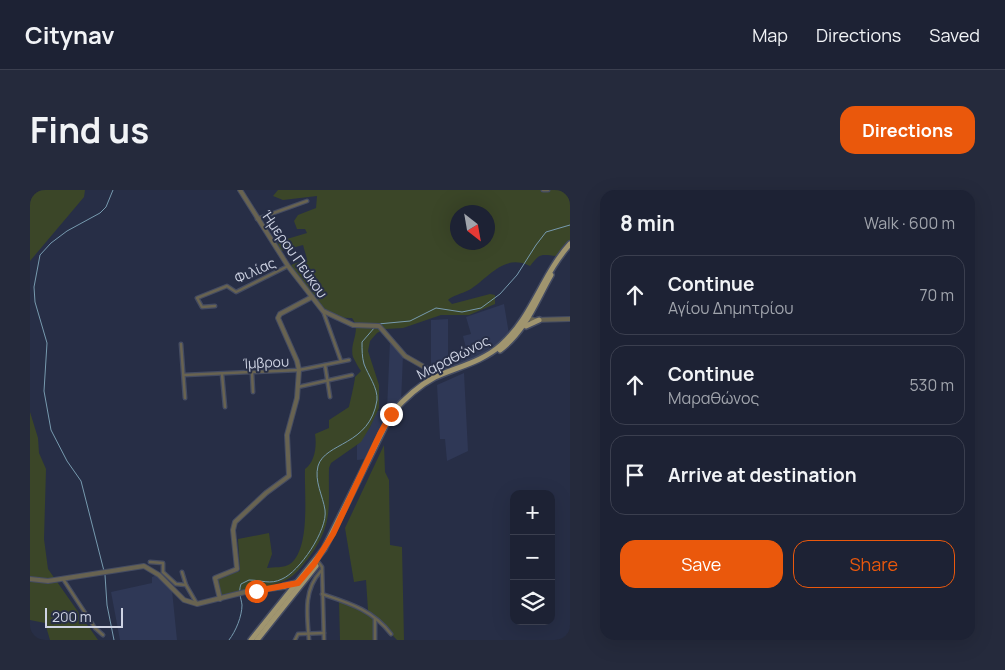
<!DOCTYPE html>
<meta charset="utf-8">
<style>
:root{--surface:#1d2234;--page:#252a3c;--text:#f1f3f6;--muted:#a0a4ac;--line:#3b3f4f;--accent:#ea580c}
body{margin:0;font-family:Manrope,sans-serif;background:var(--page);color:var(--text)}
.controls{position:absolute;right:15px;bottom:15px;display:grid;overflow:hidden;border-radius:10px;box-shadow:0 5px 20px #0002}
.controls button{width:45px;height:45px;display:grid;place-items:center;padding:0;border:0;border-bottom:1px solid var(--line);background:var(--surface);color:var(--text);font:25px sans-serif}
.compass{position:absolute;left:420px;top:15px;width:45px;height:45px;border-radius:50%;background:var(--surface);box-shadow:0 5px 20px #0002;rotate:149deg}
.scale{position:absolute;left:15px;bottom:12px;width:78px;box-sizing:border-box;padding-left:5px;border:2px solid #ced3e3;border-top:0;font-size:14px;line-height:18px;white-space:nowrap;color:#ced3e3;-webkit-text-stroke:4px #272e46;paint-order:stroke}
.stop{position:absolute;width:15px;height:15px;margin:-11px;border:4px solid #ea580c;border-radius:50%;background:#fff}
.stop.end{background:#ea580c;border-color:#fff;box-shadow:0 1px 5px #0008}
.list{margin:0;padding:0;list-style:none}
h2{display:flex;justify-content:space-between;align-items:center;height:65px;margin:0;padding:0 20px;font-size:21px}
h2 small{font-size:16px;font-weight:400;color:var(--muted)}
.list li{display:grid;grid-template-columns:32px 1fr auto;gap:15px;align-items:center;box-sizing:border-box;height:80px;margin:0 10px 10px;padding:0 10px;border:1px solid var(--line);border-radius:15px}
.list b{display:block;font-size:19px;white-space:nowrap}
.list p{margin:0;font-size:16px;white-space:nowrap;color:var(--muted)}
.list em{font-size:16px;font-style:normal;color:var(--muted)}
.actions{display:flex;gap:10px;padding:15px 20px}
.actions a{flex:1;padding:11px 0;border:1px solid var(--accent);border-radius:15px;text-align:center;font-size:18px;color:var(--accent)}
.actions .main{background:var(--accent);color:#fff}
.icon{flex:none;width:28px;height:28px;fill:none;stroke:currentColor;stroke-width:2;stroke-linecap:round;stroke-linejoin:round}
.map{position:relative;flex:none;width:540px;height:450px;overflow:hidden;border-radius:15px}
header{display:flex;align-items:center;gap:30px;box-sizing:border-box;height:70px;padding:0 25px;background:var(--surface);border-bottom:1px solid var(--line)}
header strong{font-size:24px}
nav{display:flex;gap:28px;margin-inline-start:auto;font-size:18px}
.intro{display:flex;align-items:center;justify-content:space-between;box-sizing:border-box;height:120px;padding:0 30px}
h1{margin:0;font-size:35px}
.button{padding:12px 22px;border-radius:15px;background:var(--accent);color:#fff;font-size:18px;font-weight:700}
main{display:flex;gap:30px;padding:0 30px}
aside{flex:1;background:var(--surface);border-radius:15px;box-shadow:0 5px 20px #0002}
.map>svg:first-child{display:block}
</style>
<header>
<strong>Citynav</strong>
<nav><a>Map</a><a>Directions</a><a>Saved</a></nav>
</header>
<div class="intro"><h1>Find us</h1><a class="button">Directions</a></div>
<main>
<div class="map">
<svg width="540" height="450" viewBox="0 0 540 450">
<rect width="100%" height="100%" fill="#272e46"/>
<g fill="#2f3856">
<polygon points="474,114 479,144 476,147 443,170 404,184 401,181 401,130 418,129 418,171 421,172 430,169 437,162 433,146 441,144 436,127"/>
<polygon points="360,151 373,165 371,212 337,269 327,270 327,255 340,237 347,221 357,220"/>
<polygon points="434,183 438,261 417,271 415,249 410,249 407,195"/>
<polygon points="127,385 142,400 147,450 90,450 81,402 122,393 122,387"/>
</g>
<g fill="#3b4628" fill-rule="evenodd">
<polygon points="0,0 55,0 54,7 0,71"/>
<path d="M 248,0 L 540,0 L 540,51 L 527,66 C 511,65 511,62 500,76 C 473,63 459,88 439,100 C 432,104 423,105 418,110 L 422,114 L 460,104 L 465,105 L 465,114 L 439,125 L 411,125 L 373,138 L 355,139 L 347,143 L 340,151 L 338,161 L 349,195 L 349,218 L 340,237 L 331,252 L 301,273 L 299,278 C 298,316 304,333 280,366 C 273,375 266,385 256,390 C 239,398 211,401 192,406 L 187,390 L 189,388 L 210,381 L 208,349 L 239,343 L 242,364 L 237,378 C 244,377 254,378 260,374 C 281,359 274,303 275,279 C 285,272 287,256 285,244 L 299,238 L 299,230 L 319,217 C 320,213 325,191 325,187 L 331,181 C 328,177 325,171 323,167 C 319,153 332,140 322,128 C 293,130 274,98 261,75 L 277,69 L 273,55 L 251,61 L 247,52 L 277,43 L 275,39 L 267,39 L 264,31 L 268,25 L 286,18 L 287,6 L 253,10 L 243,6 ZM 428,22 L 458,22 L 458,52 L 428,52 Z"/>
<polygon points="0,222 8,248 9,263 16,279 14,349 18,379 68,450 20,450 15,433 0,430"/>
<polygon points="354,255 355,282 359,290 360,355 372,357 374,450 367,450 338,420 336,390 324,392 315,338"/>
<polygon points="309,410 328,417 344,428 344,450 310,450"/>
</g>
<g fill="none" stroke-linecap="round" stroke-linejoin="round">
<g stroke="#779aaf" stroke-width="1">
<polyline points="348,134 380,131 406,118 432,122 451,118 470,104 487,85 506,55 516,42 540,35"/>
<polyline points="74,381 51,291 37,271 21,240 14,201 17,153 5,112 4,97 10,65 21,53 37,41 70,23 76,17 83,0"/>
<polyline points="75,385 77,415 84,450"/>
<path d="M 199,450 C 206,441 212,426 212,415 C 211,407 208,403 211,394 L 219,390 C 232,390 240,395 252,389 C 269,382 298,340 295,320 C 293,306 284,291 288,276 C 295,252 340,256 347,210 C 348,198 338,185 334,174 C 332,167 332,160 332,152 L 345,137"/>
</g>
<defs>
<g id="minor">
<polyline points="513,0 518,0"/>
<polyline points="537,0 540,4"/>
<polyline points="227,29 277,11"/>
<polyline points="185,116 172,117 167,108 197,96 206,102 258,76"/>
<polyline points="293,121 311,171"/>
<polyline points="151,154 155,208"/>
<polyline points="295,175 300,207"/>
<polyline points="222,183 223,202"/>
<polyline points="192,184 195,217"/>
<polyline points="154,185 269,180 319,170"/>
<polyline points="268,197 322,185"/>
<polyline points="120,372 133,373 133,382 146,394 156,395 167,414"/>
<polyline points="289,373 292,377 294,450"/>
<polyline points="152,382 156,395"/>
<polyline points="33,389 65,438 73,445"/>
<path d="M 292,404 C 319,413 343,420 361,444"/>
<polyline points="265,450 268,444 294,443"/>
<path d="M 279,450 C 277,425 273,400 291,381"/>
<polyline points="345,450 345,429"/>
</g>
<g id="tertiary">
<polyline points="210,0 258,76 293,121 323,135 349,136 375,166 396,178 402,189"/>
<polyline points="495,127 504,130 540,129"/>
<polyline points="0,389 18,391 114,376 129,385 154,410 167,414 215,402 255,397"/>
<polyline points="190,409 185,388 207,379 203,340 205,332 236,303 259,286 257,245 267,208 269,180 267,171 248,128 250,124 282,107"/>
</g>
<g id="primary">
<polyline points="496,136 509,130"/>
<path d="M 470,160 C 496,140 505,113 521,85"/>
<polyline points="254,396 267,393"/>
<path d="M 221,450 L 294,359 L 361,224 C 374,209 388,196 405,187 C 427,177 452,172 471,155 C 502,128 512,85 540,54"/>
<polyline points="227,450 286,376"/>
</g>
</defs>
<use href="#minor" stroke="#454c62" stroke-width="5"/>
<use href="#tertiary" stroke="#454c62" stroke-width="6"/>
<use href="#primary" stroke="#454c62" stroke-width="8"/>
<use href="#minor" stroke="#686351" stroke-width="2.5"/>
<use href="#tertiary" stroke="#686351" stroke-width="4"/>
<use href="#primary" stroke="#a0956f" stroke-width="5"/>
</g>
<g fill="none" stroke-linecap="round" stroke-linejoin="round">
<polyline stroke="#ea580c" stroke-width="6" points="226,401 268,393 284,374 303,344 350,244 361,224"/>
</g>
<g text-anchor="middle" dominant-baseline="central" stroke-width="4" stroke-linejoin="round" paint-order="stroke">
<g font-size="14" fill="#ced3e3" stroke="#272e46">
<text transform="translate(265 64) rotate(55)">Ήμερου Πεύκου</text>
<text transform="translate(225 80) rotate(-24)">Φιλίας</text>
<text transform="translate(423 167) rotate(-27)">Μαραθώνος</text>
<text transform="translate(236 172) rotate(-3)">Ίμβρου</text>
</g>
</g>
</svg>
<div class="controls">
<button>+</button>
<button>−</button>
<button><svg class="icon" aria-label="layers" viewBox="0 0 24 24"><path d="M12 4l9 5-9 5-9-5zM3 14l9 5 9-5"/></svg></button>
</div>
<svg class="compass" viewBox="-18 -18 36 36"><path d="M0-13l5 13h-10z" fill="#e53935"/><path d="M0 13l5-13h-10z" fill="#a0a4ac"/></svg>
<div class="scale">200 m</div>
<div class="stop" style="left:226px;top:401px"></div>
<div class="stop end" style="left:361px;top:224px"></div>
</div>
<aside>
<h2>8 min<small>Walk · 600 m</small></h2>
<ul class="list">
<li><svg class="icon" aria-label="ahead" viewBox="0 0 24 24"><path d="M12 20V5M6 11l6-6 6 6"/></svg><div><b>Continue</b><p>Αγίου Δημητρίου</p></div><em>70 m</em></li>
<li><svg class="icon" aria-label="ahead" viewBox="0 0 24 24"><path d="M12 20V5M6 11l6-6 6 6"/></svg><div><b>Continue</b><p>Μαραθώνος</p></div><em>530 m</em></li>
<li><svg class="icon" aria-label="arrive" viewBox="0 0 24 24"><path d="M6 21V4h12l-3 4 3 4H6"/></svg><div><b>Arrive at destination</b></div></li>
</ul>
<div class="actions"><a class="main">Save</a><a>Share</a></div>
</aside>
</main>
